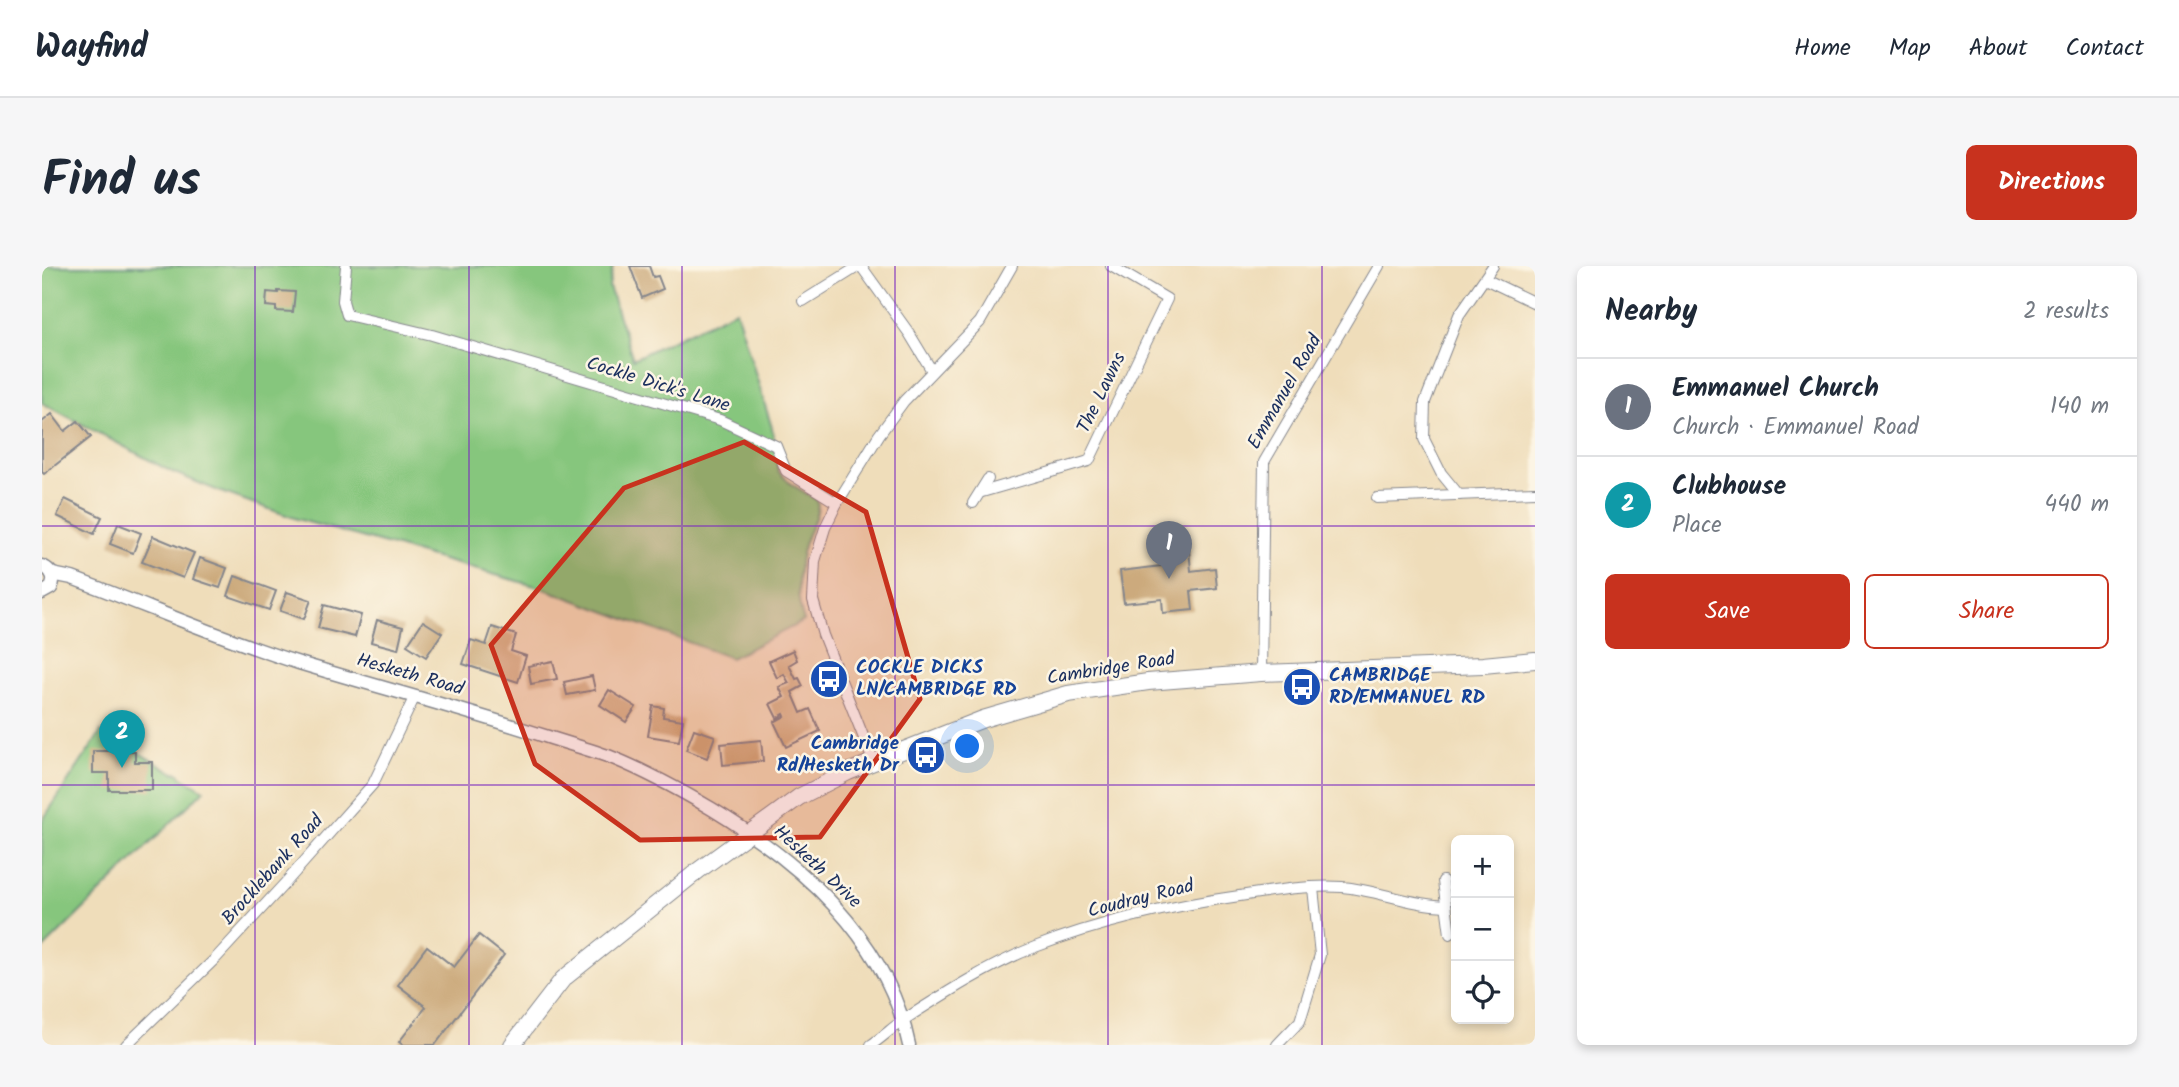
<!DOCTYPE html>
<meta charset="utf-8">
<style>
:root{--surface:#fff;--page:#f6f6f7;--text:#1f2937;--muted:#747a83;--line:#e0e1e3;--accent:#c8321e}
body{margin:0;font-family:Kalam,sans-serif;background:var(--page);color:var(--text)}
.controls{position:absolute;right:21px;bottom:21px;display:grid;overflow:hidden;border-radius:10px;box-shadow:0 4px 10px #0003}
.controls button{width:63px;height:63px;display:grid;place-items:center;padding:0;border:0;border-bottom:2px solid var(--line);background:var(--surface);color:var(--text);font:35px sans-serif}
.you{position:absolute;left:926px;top:481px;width:24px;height:24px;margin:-18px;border:5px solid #fff;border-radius:50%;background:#1a73e8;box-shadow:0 0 0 10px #1a73e833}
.badge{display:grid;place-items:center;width:46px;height:46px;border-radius:50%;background:var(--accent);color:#fff;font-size:23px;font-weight:700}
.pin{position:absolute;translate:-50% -58px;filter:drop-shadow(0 2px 4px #0008)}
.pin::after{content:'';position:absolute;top:37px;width:24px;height:21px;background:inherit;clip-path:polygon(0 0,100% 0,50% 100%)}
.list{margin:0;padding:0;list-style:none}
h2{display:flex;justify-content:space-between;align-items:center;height:91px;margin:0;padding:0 28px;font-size:30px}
h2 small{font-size:23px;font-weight:400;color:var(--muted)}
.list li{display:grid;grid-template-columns:46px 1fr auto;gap:21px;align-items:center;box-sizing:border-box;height:98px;padding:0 28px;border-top:2px solid var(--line)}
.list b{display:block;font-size:26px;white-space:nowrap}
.list p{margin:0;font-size:23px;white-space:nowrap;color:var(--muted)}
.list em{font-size:23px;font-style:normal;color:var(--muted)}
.actions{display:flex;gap:14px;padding:21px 28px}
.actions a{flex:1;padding:16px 0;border:2px solid var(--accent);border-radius:10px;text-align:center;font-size:24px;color:var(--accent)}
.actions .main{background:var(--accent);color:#fff}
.icon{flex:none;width:38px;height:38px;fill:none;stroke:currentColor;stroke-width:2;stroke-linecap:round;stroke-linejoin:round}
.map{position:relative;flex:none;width:1493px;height:779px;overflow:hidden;border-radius:10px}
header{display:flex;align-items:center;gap:42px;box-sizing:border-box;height:98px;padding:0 35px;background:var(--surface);border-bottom:2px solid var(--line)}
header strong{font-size:33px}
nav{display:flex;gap:38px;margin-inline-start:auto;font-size:24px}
.intro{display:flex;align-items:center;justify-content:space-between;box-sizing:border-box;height:168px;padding:0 42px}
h1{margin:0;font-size:49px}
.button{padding:18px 32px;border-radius:10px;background:var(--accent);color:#fff;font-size:24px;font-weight:700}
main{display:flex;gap:42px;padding:0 42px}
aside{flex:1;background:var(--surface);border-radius:10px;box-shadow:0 4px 10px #0003}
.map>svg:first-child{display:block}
</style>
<header>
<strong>Wayfind</strong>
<nav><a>Home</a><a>Map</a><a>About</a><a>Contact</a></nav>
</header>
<div class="intro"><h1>Find us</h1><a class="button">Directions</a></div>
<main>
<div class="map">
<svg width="1493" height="779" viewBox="0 0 1493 779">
<rect width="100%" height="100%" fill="#fcf5e5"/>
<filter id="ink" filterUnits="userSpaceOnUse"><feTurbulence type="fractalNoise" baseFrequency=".0143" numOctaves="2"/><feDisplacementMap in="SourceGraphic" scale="14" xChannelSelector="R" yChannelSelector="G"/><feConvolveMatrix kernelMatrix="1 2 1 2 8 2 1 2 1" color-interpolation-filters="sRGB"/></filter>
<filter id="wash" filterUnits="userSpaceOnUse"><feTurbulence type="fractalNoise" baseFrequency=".00686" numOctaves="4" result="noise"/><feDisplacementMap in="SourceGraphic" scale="28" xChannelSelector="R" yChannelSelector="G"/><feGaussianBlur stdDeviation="1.57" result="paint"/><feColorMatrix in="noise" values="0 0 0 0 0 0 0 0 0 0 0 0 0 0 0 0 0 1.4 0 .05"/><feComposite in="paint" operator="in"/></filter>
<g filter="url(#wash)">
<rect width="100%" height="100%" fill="#efddba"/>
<g fill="#86c67d" stroke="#507a6e" stroke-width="2">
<path d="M 0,0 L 571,0 L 567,21 L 591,93 L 694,44 L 730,162 L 736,205 L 749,218 L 775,234 C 779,246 767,264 763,276 C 755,303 753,329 762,355 L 689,392 L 500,322 L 255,253 L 174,224 L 128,205 L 0,137 Z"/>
<polygon points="59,466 133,507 135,506 140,511 162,524 0,684 0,555"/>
</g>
<g id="blocks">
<g fill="#ccaa7d">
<polygon points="588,0 607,0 611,11 616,10 621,23 600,32"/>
<polygon points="236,25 253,26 251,46 234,45 234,41 224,40 225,26 236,27"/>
<polygon points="10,148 23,165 36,155 49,171 2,208 0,206 0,156"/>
<polygon points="23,233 60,251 52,268 15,250"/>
<polygon points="76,258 99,267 91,287 68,278"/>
<polygon points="111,270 152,287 141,312 100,296"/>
<polygon points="1147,283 1149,305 1173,302 1175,322 1149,325 1151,344 1121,347 1120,333 1082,337 1078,305 1119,300 1118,286"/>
<polygon points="158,292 185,302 178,322 151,313"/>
<polygon points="193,310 234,325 227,344 186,330"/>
<polygon points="245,326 269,334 262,353 238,345"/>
<polygon points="282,339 319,349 313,371 276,362"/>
<polygon points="335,354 361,361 356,383 329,376"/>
<polygon points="381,355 400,367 384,391 365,379"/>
<polygon points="450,361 474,369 469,385 484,390 476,416 421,398 429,374 444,379"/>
<polygon points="751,384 755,394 747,399 754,413 757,412 761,420 750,426 759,447 768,443 778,465 744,481 732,456 743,450 742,448 735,452 728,438 742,431 737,421 747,417 742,408 735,412 727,395"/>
<polygon points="511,395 515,413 489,418 486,400"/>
<polygon points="550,410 553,424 525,429 522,416"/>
<polygon points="567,424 594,441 584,456 558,439"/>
<polygon points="611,440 622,442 621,451 641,454 637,475 606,470"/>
<polygon points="652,463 673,470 665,492 644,484"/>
<polygon points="719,474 721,495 681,499 679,478"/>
<polygon points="51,485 93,485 93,496 110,496 110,524 67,524 67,507 51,507"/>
<polygon points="437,669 462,689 393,779 361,779 357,776 384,741 356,719 385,680 412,701"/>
</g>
</g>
</g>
<g filter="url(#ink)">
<use href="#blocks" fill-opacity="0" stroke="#85868c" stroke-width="2"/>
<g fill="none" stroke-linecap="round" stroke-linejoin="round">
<defs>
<g id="minor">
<polyline points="304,0 301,35 305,49 390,69 678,154 734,180 744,205 795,237"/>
<polyline points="819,0 867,67 890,105"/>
<polyline points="1443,13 1493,37"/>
<polyline points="761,35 817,0"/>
<polyline points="940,226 1047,195 1125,33 1069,0"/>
<polyline points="1417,229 1399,207 1382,173 1383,136 1417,49 1451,0"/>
<polyline points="1335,232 1493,226"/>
<polyline points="931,237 946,213"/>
<polyline points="1219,407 1222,196 1337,0"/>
<polyline points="831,495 781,369 771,334 773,295 783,262 795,237 837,169 862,135 938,56 970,0"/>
<polyline points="1401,615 1408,668"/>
<polyline points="84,779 174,692 245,615 331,518 373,430"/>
<path d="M 829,779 C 841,771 851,761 863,753 C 902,728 949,698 993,681 C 1060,655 1133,639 1204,629 C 1235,624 1268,619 1300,621 C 1335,624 1368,639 1404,640"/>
<polyline points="1235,779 1258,755 1278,689 1271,622"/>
</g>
<g id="tertiary">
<path d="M 0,300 C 10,304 14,312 9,322 L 0,327"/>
<path d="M 10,308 L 30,312 C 106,340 180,373 257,397 C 340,422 423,444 506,471 C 527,478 550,484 571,492 C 605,506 638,524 670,543 C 759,597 845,672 867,779"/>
</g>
<polyline id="trunk" points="470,779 521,713 657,604 757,531 806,506 941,453 1026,428 1106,416 1219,407 1441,399 1493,394"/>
</defs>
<use href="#minor" stroke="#85868c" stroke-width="12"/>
<use href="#tertiary" stroke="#85868c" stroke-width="15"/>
<use href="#trunk" stroke="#85868c" stroke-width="18"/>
<use href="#minor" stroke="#fff" stroke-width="10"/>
<use href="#tertiary" stroke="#fff" stroke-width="12"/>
<use href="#trunk" stroke="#fff" stroke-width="16"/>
</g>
</g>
<path fill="#c8321e" fill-opacity="0.2" stroke="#c8321e" stroke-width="5" stroke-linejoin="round" d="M 702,176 L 824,246 L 878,433 L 778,571 L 598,574 L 493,498 L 449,379 L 582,222 Z"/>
<path fill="none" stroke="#7b2cbf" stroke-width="2" stroke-opacity="0.55" d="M 213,0 L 213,779M 427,0 L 427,779M 640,0 L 640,779M 853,0 L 853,779M 1066,0 L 1066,779M 1280,0 L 1280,779M 0,260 L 1493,260M 0,519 L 1493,519"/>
<defs>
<symbol id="bus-disc" viewBox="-11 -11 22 22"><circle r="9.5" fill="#1a4fb4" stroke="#fcf5e5"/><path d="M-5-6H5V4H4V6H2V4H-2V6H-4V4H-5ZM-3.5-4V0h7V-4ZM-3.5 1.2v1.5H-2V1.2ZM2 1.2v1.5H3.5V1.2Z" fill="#fff"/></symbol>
</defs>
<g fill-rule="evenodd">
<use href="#bus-disc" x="765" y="391" width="44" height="44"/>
<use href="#bus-disc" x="1238" y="399" width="44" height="44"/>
<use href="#bus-disc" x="862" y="467" width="44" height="44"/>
</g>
<g text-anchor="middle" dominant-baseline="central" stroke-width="5" stroke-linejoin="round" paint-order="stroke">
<g font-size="19" fill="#1b2f5e" stroke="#fcf5e5">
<text transform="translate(616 119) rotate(17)">Cockle Dick's Lane</text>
<text transform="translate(1243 126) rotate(-60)">Emmanuel Road</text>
<text transform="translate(1060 127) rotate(-64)">The Lawns</text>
<text transform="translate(1069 403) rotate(-9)">Cambridge Road</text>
<text transform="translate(368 409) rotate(16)">Hesketh Road</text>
<text transform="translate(775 601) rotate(43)">Hesketh Drive</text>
<text transform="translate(231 604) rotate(-48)">Brocklebank Road</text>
<text transform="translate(1099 633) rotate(-14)">Coudray Road</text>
</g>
<g font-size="19" font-weight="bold" fill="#164399" stroke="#fcf5e5" text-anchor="start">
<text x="814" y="402">COCKLE DICKS<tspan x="814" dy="22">LN/CAMBRIDGE RD</tspan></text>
<text x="1287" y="410">CAMBRIDGE<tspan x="1287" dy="22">RD/EMMANUEL RD</tspan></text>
<text x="857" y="478" text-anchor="end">Cambridge<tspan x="857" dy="22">Rd/Hesketh Dr</tspan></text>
</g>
</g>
</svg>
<div class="controls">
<button>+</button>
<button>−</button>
<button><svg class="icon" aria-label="locate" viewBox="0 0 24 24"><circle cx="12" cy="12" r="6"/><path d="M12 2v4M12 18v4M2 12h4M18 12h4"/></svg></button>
</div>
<div class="you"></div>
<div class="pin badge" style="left:1127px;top:313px;background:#6b7280">1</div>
<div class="pin badge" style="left:80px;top:502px;background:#0f9aa8">2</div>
</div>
<aside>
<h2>Nearby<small>2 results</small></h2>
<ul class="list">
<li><span class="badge" style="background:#6b7280">1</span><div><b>Emmanuel Church</b><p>Church · Emmanuel Road</p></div><em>140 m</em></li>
<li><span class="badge" style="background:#0f9aa8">2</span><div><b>Clubhouse</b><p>Place</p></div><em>440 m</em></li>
</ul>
<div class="actions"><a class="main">Save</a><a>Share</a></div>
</aside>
</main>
